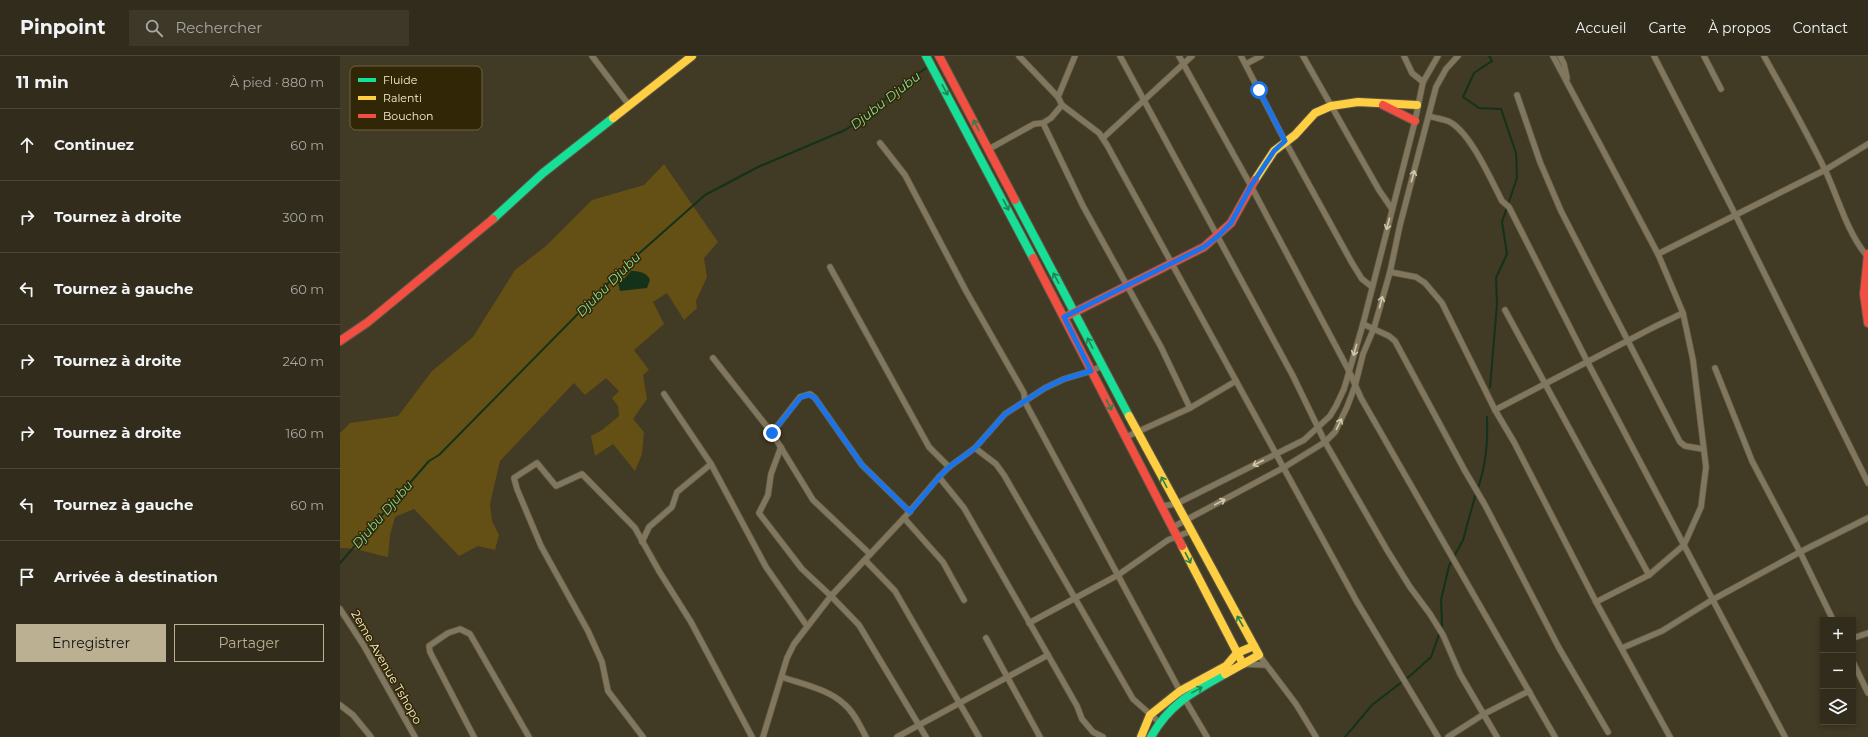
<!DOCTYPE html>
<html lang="fr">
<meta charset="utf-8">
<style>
:root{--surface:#312c1b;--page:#3d3828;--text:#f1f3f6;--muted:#a8a7a3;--line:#4c483a;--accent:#bbb091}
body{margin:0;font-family:Montserrat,sans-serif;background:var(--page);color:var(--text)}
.controls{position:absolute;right:12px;bottom:12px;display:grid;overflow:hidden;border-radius:0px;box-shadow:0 2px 6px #0003}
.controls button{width:36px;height:36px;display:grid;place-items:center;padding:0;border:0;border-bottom:1px solid var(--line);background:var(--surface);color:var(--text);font:20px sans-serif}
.stop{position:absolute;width:12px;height:12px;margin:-9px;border:3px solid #1a73e8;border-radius:50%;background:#fff}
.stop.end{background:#1a73e8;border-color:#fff;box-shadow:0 1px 4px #0008}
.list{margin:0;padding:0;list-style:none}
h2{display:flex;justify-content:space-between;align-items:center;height:52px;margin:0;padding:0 16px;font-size:17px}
h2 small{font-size:13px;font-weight:400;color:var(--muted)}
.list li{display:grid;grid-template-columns:26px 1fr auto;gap:12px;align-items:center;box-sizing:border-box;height:72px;padding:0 16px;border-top:1px solid var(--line)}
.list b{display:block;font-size:15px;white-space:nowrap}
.list em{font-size:13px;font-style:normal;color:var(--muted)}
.actions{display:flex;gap:8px;padding:12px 16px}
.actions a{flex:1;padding:9px 0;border:1px solid var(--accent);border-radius:0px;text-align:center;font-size:14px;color:var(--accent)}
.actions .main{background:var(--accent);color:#111}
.icon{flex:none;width:22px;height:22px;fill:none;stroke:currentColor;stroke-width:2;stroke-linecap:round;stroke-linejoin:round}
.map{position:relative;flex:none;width:1528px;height:681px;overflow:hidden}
header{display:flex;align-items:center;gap:24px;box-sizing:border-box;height:56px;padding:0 20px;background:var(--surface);border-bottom:1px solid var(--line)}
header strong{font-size:19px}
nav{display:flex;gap:22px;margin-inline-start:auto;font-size:14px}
.search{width:280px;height:36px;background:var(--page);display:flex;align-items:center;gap:10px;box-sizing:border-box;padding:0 14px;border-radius:0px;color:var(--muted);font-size:15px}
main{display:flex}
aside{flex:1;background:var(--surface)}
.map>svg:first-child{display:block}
</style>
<header>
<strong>Pinpoint</strong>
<div class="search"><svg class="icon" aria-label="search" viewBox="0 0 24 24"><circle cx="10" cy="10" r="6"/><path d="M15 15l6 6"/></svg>Rechercher</div>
<nav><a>Accueil</a><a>Carte</a><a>À propos</a><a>Contact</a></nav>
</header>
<main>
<aside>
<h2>11 min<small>À pied · 880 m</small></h2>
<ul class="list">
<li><svg class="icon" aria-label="ahead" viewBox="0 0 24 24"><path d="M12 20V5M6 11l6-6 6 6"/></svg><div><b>Continuez</b></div><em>60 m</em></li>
<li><svg class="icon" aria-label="right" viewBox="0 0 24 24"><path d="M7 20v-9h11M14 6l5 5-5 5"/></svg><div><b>Tournez à droite</b></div><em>300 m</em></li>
<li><svg class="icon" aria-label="left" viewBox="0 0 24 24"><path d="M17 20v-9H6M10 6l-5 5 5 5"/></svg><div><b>Tournez à gauche</b></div><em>60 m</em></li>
<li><svg class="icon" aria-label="right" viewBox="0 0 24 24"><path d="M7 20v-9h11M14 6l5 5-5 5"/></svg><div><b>Tournez à droite</b></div><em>240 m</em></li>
<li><svg class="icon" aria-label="right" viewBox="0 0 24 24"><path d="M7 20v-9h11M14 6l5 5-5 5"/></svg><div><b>Tournez à droite</b></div><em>160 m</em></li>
<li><svg class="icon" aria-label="left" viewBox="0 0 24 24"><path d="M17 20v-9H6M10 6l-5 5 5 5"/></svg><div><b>Tournez à gauche</b></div><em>60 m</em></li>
<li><svg class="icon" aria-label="arrive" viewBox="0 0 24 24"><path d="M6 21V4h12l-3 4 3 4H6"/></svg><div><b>Arrivée à destination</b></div></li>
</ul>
<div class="actions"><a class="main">Enregistrer</a><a>Partager</a></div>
</aside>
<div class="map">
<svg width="1528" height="681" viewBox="0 0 1528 681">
<rect width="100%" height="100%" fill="#413a24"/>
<path fill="#645014" d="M 324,108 L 378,186 L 364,202 L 367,221 L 356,245 L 357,252 L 344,264 L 327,237 L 313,246 L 324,268 L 294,294 L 309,314 L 303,319 L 307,343 L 293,363 L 304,376 L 302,398 L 295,415 L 273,388 L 255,400 L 251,380 L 262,374 L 279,360 L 278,350 L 272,342 L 279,335 L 266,322 L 245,339 L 234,327 L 160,405 L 150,448 L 152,465 L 159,479 L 155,494 L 138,490 L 119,500 L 74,453 L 55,461 L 50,479 L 48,501 C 33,498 14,491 0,492 L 0,377 L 10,367 L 58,360 L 92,315 L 133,281 L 175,214 L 206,190 L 252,144 L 304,129 Z"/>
<path fill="#133219" d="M 291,215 C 298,215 307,216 310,224 L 307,232 L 280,235 L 278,226 L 285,222 Z"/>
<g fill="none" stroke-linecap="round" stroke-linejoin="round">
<g stroke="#133219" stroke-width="2">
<polyline points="1149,0 1152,5 1134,17 1123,41 1139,52 1161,53 1176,97 1177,122 1162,166 1167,198 1156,222 1157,248 1150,331"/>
<path d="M 1138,432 C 1146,409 1148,385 1147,361"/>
<polyline points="0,507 89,405 99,399 286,209 365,139 418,111 505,74 530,58 549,39 586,12"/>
<polyline points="1005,681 1032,649 1071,619 1091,601 1102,570 1101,544 1109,510 1123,484 1136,437"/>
</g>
<defs>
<g id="street">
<polyline points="252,0 289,49"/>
<polyline points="679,0 718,41"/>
<polyline points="780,0 953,320 985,386 1047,494 1070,531 1090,558 1103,579 1120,618 1157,681"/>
<polyline points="839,0 911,130 1009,315 1021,342 1215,681"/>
<polyline points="901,0 945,85 1012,207 1022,223 1031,230"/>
<polyline points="963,0 1039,134 1052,153"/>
<polyline points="1064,0 1072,17 1083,26"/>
<polyline points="1213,0 1318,198 1343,257 1353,304 1366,411 1361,451 1344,489 1309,519 1256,546"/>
<polyline points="1220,0 1224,8 1227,22"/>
<polyline points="1314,0 1395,158 1528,427"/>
<polyline points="1364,0 1381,33"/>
<path d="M 1424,0 C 1445,38 1467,76 1486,116 C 1499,144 1507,176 1527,200"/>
<polyline points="906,8 921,0"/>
<polyline points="1177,39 1200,106 1221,155 1340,386 1345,390 1363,393"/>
<polyline points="722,49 759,77 767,89 1017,546 1098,681"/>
<path d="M 1089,60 C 1095,62 1102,63 1108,65 C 1130,75 1151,124 1162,145 L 1169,151 L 1248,307 L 1445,681"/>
<polyline points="703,67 743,150 821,291 850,352"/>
<polyline points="763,82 852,0"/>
<polyline points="540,87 565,119 626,235 684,337 685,346 840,635 867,681"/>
<polyline points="649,93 694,68 703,67 711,62 722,49 718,41 735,0"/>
<polyline points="1318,198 1485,114 1528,88"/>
<polyline points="490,211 589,391 609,411"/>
<polyline points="1050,216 1076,221 1085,227 1102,247 1155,354 1174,386 1256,546 1330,681"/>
<polyline points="1165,254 1309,519"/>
<polyline points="1023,268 1049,280 1055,285 1125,415 1145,449 1219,592 1268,676"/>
<polyline points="373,302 432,377 473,444 530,498"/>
<polyline points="1375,312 1412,405 1460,496 1493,564"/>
<polyline points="324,338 371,408 426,511 467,570"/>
<polyline points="1155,354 1314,271 1343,257"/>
<polyline points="432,377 460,341 470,338 475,342 522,409 570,456"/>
<polyline points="786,381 850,352 896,325"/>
<polyline points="441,391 431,418 428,439 419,457 462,513 491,540 519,569 586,681"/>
<polyline points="635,392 656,408 664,419 793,643 819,666"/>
<polyline points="599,421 624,452 708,599 737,650 742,663 753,676 763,681"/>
<polyline points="822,450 836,448 964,384 990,360 996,350 1004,333 1023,268 1075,65 1083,26 1098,0"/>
<polyline points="564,462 603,506 624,544"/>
<polyline points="833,471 943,412 985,386 995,376 1007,351 1015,330 1023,298 1034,272 1050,216 1060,169 1096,31 1106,13 1118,0"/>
<polyline points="302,486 309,471 332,451 337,436 371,408"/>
<polyline points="525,504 555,535 639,681"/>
<polyline points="0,553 24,590 75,681"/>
<polyline points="689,567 778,519 828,484 851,475"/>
<polyline points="646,582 700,681"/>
<polyline points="1513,582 1528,577"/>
<polyline points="1282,592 1322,575 1372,544 1460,496 1528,462"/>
<polyline points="919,599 956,648 976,681"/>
<polyline points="1513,606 1528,637"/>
<polyline points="903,608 926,609"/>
<path d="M 442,621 C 462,628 488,633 504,648 C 514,656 520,670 526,681"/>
<polyline points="0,649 13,659 31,681"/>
<polyline points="134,681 90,596 89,590 108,577 120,573 130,578 189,681"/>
<polyline points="303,681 268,635 262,606 248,575 201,490 177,433 174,422 197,407 216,430 242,418 295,472 319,515 351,566 412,681"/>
<polyline points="423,681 447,602 454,588 491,540 564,462 599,421 609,411 635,392 665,358 705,332 724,323 751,315 762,310"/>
<polyline points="557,681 708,599"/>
<polyline points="1108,681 1144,658 1189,635 1190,637"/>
</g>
<g id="fast">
<polyline points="586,0 693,202"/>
<polyline points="675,144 789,360"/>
<polyline points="153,163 203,117 273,62"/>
<path d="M 811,681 C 829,648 853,636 885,618"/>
</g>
<g id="slow">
<polyline points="273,62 352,0"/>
<polyline points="915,124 934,95 955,79 975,57 991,50 1018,46 1077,49"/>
<polyline points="789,360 919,599 885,618"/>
<polyline points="842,490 903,608"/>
<polyline points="801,681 810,659 840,635 886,610 897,597 914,590"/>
</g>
<g id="jam">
<polyline points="599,0 675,144"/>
<polyline points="1043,49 1075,65"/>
<polyline points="1528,198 1524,238 1528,267"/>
<polyline points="693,202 842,490"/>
<polyline points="729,259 864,191 891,167 915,124"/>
<polyline points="0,285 28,266 153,163"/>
</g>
</defs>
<use href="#street" stroke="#5d5641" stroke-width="7"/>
<use href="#fast" stroke="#5d5641" stroke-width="10"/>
<use href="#slow" stroke="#5d5641" stroke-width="10"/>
<use href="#jam" stroke="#5d5641" stroke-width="10"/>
<use href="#street" stroke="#80775e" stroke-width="5.5"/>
<use href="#fast" stroke="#16e098" stroke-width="8"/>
<use href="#slow" stroke="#ffcf43" stroke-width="8"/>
<use href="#jam" stroke="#f24e42" stroke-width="8"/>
</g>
<defs><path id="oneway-shaft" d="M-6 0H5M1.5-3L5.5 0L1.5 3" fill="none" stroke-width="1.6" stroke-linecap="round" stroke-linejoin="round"/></defs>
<g stroke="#24834f">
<use href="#oneway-shaft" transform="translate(605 34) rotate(62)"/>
<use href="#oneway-shaft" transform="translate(636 69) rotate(-118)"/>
<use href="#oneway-shaft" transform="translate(666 149) rotate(62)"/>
<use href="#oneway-shaft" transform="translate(716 222) rotate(-118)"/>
<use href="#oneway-shaft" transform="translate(750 287) rotate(-117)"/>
<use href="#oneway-shaft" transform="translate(769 349) rotate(62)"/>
<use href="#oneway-shaft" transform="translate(824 426) rotate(-118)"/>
<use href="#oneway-shaft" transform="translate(848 502) rotate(63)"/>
<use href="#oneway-shaft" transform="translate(900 565) rotate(-119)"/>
<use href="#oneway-shaft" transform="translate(857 634) rotate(-29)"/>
</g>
<g stroke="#d1c6a5">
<use href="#oneway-shaft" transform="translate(1073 120) rotate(-75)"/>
<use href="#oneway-shaft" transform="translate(1048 168) rotate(105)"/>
<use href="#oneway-shaft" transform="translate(1041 246) rotate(-75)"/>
<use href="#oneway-shaft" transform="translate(1015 294) rotate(106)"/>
<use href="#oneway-shaft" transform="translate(999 368) rotate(-64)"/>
<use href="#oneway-shaft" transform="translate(918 407) rotate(153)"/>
<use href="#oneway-shaft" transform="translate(880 446) rotate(-28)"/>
</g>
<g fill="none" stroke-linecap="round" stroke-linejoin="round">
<path stroke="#1a73e8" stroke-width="5" d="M 432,377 L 460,342 C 467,338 469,338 475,342 L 522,409 L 570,456 L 599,421 L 609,411 L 635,392 L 665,358 L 705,332 L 724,323 L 751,315 L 724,261 L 864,191 L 878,180 L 891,167 L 911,130 L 934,95 L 945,85 L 919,34"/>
</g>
<g text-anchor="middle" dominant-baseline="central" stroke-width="3" stroke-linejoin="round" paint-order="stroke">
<g font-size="12" fill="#fdf0cb" stroke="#312606">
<text transform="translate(47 611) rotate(60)">2eme Avenue Tshopo</text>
</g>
<g font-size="13" font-style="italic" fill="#83dd97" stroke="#312606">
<text transform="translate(545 44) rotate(-38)">Djubu Djubu</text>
<text transform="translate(268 228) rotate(-45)">Djubu Djubu</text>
<text transform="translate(42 458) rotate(-49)">Djubu Djubu</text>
</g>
</g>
<rect x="10" y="10" width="132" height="64" rx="6" fill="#312606" stroke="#6e6341" stroke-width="1"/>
<rect x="18" y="22" width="18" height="4" fill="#16e098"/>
<rect x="18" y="40" width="18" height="4" fill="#ffcf43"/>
<rect x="18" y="58" width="18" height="4" fill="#f24e42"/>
<g font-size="11" fill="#fdf0cb">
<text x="43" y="28">Fluide</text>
<text x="43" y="46">Ralenti</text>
<text x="43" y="64">Bouchon</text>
</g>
</svg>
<div class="controls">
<button>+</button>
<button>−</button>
<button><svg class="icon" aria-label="layers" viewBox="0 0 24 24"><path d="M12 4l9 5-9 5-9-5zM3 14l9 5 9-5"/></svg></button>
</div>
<div class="stop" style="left:919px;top:34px"></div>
<div class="stop end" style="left:432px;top:377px"></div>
</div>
</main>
